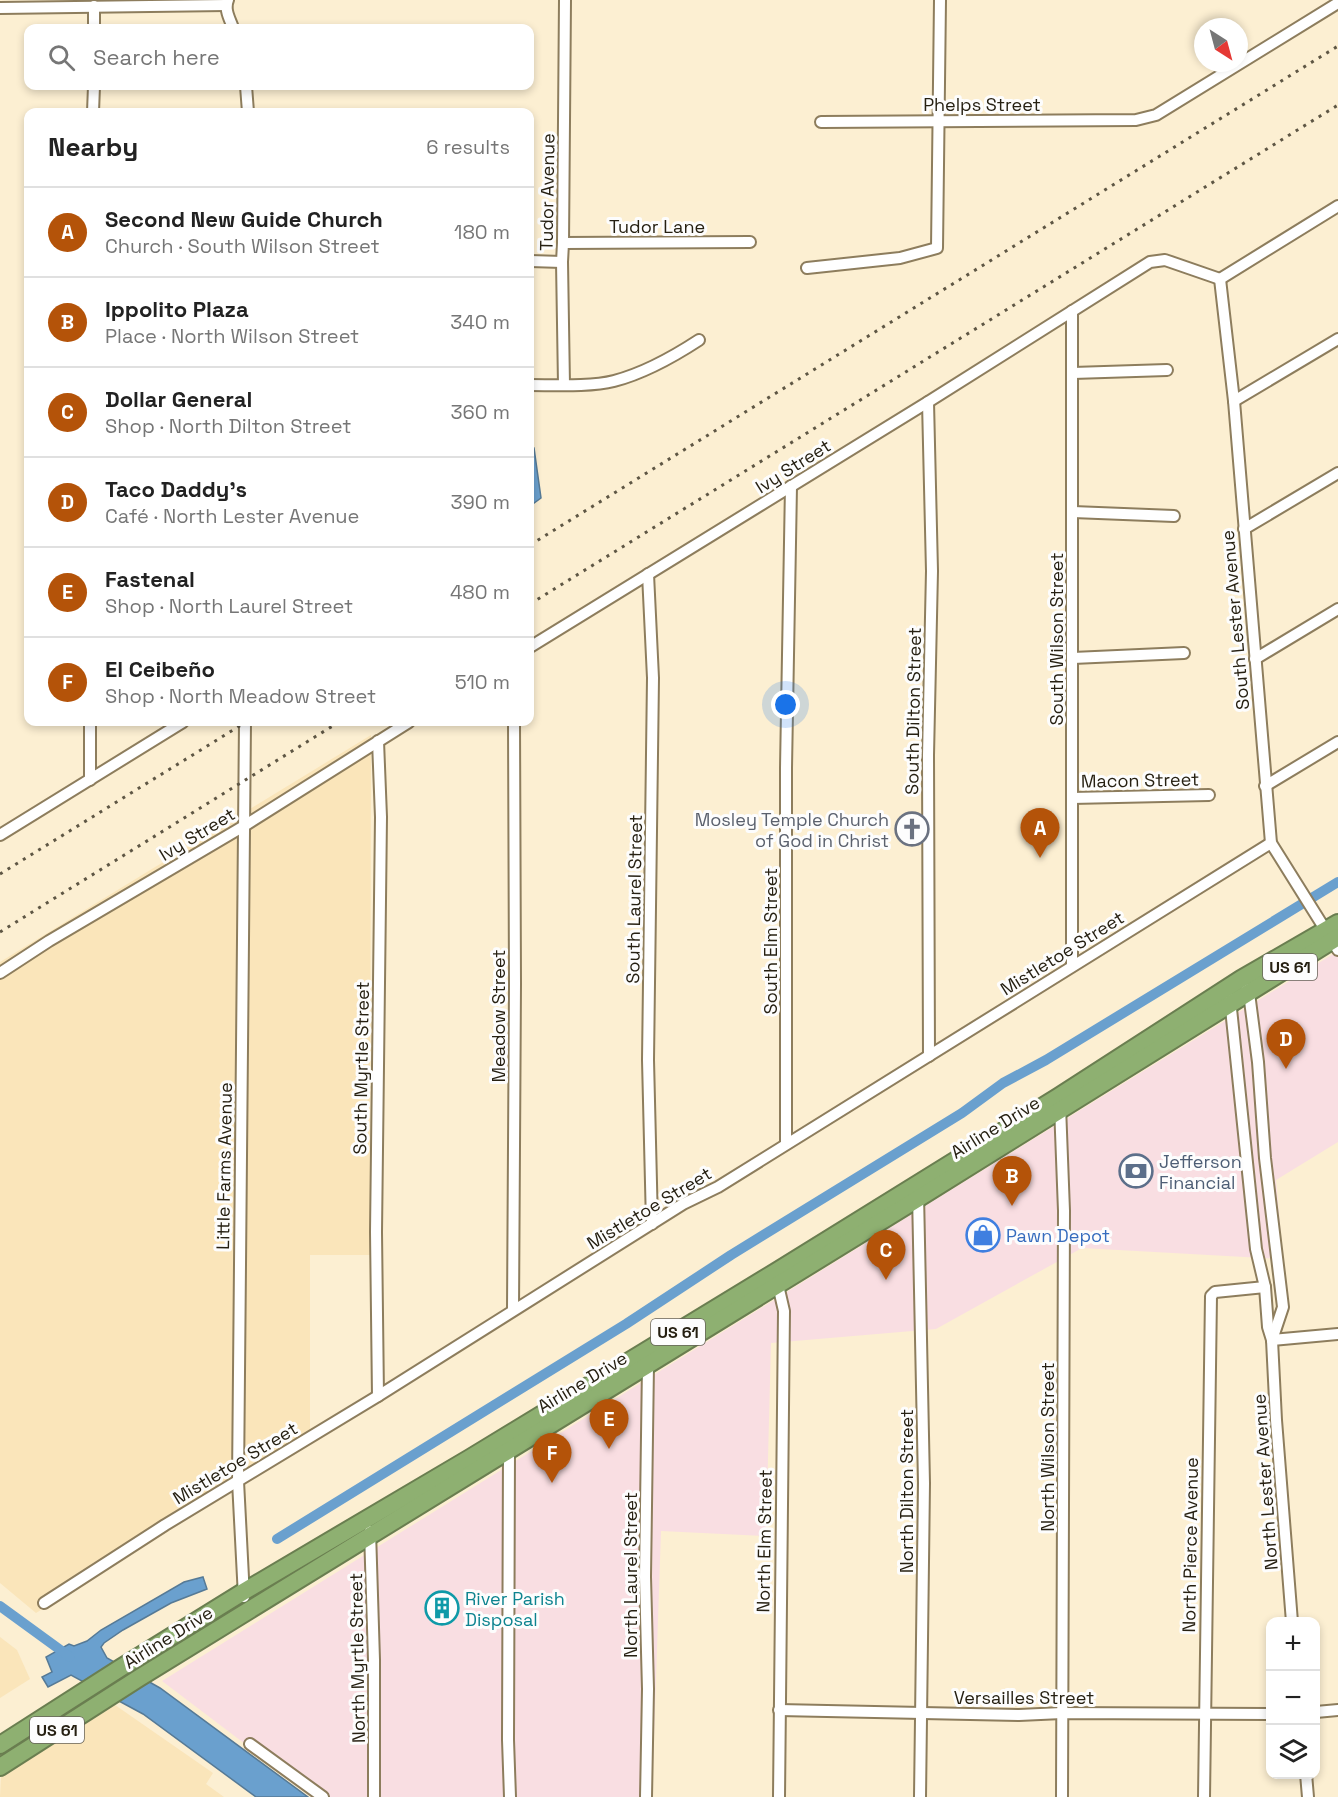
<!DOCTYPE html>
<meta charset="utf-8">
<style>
:root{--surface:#fff;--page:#f2f2f2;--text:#222;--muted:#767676;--line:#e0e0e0;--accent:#b45309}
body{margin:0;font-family:"Space Grotesk",sans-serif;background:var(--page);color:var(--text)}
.controls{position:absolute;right:18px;bottom:18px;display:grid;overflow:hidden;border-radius:12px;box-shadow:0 3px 9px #0003}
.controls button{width:54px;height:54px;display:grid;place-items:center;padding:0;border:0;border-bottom:2px solid var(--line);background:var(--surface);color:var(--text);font:30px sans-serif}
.compass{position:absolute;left:1194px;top:18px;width:54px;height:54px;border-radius:50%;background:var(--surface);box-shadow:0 3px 9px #0003;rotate:144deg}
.you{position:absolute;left:786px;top:705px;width:21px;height:21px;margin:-15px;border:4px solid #fff;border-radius:50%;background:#1a73e8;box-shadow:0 0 0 9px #1a73e833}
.badge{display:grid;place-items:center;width:39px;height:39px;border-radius:50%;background:var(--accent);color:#fff;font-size:20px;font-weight:700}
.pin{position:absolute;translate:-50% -50px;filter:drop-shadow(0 2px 3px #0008)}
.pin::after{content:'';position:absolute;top:32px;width:21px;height:18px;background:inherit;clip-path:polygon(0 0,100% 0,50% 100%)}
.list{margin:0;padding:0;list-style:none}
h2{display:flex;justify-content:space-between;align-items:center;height:78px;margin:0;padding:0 24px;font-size:26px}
h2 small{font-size:20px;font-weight:400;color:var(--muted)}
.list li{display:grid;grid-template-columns:39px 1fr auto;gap:18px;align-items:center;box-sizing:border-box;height:90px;padding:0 24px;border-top:2px solid var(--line)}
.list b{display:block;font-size:22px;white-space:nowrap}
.list p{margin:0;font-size:20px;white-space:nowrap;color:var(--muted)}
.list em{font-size:20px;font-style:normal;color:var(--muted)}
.icon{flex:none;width:33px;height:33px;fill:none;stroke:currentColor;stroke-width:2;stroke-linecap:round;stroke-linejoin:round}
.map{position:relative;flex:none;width:1338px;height:1797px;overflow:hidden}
.search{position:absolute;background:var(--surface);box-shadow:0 3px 9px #0003;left:24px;top:24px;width:510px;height:66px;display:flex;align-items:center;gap:15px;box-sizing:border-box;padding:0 21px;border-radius:12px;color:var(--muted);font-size:22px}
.panel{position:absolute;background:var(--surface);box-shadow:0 3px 9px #0003;left:24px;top:108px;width:510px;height:618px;border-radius:12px}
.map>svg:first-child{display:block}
</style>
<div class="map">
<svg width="1338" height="1797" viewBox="0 0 1338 1797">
<rect width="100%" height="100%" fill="#fcefd2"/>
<polygon fill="#f9dee2" points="1338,951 1338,1142 1276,1180 1283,1259 1082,1248 936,1329 771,1343 766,1536 661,1531 652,1797 315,1797 162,1681 938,1198"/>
<g fill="#fae5ba">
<polygon points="371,735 370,1255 310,1255 310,1443 36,1613 0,1583 0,962"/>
<polygon points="0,1637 17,1650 30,1679 0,1698"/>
<polygon points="115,1705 213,1773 206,1784 224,1797 0,1797 1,1777"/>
</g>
<g fill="#6aa0ce" stroke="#567a96" stroke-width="1.5">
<polygon points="530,448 534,448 541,498 530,506"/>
<polygon points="203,1577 207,1589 171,1603 123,1630 104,1643 101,1647 107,1658 160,1688 308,1797 256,1797 143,1714 71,1675 48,1687 42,1677 52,1672 46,1657 69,1644 74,1646 87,1641 101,1630 184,1582"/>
</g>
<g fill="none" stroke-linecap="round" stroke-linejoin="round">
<g stroke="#6aa0ce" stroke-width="10">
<polyline points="277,1539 626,1324 731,1255 962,1113 1003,1083 1046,1060 1338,882"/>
<polyline points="0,1606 70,1657"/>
</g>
<defs>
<g id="minor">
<path d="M 228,0 C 224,10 230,19 233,28"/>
<polyline points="0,8 226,5"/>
<polyline points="94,28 94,6"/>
<polyline points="246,86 248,112"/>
<polyline points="93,112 94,86"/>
<polyline points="821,122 1136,120 1156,115 1338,3"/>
<polyline points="563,243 750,242"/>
<polyline points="530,261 562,262"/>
<polyline points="807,268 900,258 937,248 940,0"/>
<polyline points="1220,279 1234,401 1271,843 1338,950"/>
<polyline points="1220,279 1338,206"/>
<polyline points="1073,373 1167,370"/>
<path d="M 530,385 C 554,385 591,387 614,381 C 645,373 673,357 699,340"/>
<polyline points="564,385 562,262 563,243 565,0"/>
<polyline points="1234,401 1338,339"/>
<polyline points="928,402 932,571 928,755 929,1056"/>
<polyline points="1073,512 1174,516"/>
<polyline points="1244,529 1338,473"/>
<polyline points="648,574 653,678 648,1060 652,1224"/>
<polyline points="530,647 928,402 1150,262 1165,260 1220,279"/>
<polyline points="1073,658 1184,653"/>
<polyline points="1255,659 1338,609"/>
<polyline points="90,780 90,722"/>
<polyline points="1265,786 1338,742"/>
<polyline points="1072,798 1209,795"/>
<polyline points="0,835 183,722"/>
<polyline points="1072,966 1072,311"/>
<polyline points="0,973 49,941 244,826 409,722"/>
<polyline points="1246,988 1249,993 1258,1062 1265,1158 1283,1307 1272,1340"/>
<polyline points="1230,999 1256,1249 1265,1287 1268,1327 1272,1340 1276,1420 1292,1622"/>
<polyline points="1060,1106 1064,1211 1062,1797"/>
<polyline points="786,1144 786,768 791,486"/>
<polyline points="918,1194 924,1483 920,1797"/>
<polyline points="778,1285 784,1311 779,1797"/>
<polyline points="513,1310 515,984 514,722"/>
<polyline points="1272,1340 1338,1334"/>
<polyline points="646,1362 648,1365 645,1577 648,1689 646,1797"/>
<polyline points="378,1396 376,1232 381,817 378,741"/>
<polyline points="507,1447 509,1450 508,1740 510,1797"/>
<polyline points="370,1531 374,1660 374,1797"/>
<polyline points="244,1597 238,1481 245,722"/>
<polyline points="44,1603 165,1525 378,1396 683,1204 718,1187 1271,843"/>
<polyline points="779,1710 1019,1715 1062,1713 1270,1714"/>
<polyline points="1316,1712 1338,1710"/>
<polyline points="250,1744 323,1797"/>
<polyline points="1306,1774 1308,1797"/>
<polyline points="1204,1797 1211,1296 1215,1292 1265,1287"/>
</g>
<g id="highway">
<polyline points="0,1745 122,1667 243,1592 470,1458 777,1271 1058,1097 1241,979 1338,923"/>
<polyline points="0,1767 139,1678 919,1198 1338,937"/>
</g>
</defs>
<use href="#minor" stroke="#8d7d5d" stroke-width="14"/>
<use href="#highway" stroke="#6a7e50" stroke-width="20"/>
<use href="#minor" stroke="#fff" stroke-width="10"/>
<use href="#highway" stroke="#8eb071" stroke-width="16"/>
<g stroke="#5e5644" stroke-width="3" stroke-dasharray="3 6" stroke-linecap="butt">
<polyline points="530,545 1338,46"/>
<polyline points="530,604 1338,105"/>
<polyline points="0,874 246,722"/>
<polyline points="0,932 339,722"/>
</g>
</g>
<defs>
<symbol id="church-ring" viewBox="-11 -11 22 22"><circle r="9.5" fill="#fdfdfd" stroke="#6b7280" stroke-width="1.5"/><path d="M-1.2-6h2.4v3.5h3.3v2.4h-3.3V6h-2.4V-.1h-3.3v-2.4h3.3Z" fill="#6b7280"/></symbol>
<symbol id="bank-ring" viewBox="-11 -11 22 22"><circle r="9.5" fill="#fdfdfd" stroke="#5c6f8a" stroke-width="1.5"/><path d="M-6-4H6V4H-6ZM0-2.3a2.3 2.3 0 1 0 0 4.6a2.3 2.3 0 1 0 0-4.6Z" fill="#5c6f8a"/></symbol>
<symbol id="shop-ring" viewBox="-11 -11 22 22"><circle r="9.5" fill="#fdfdfd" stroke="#3f7fe0" stroke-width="1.5"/><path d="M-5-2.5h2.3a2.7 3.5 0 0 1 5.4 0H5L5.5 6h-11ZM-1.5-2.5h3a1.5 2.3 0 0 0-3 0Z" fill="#3f7fe0"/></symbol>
<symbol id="building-ring" viewBox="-11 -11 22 22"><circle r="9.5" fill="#fdfdfd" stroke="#0f9aa8" stroke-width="1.5"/><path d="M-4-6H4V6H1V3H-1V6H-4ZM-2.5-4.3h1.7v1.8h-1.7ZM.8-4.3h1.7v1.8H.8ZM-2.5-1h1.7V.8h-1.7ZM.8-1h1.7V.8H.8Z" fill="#0f9aa8"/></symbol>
</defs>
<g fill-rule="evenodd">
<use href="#church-ring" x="893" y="810" width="38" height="38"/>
<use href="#bank-ring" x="1117" y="1152" width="38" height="38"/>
<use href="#shop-ring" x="964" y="1216" width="38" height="38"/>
<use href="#building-ring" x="423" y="1589" width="38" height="38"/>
</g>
<g text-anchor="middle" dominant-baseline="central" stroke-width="6" stroke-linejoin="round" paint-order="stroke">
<g fill="#fdfdfd" stroke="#666258" stroke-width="1.5">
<rect x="1263" y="954" width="54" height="26" rx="4.5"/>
<rect x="651" y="1319" width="54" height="26" rx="4.5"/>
<rect x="30" y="1717" width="54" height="26" rx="4.5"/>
</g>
<g font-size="16" font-weight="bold" fill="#262012">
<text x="1290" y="967">US 61</text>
<text x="678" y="1332">US 61</text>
<text x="57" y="1730">US 61</text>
</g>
<g font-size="18" fill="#262012" stroke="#fdfdfd">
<text x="982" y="104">Phelps Street</text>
<text transform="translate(547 192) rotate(-89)">Tudor Avenue</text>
<text x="657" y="226">Tudor Lane</text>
<text transform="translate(793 466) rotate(-32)">Ivy Street</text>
<text transform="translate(1235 620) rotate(-95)">South Lester Avenue</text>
<text transform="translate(1056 639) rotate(-90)">South Wilson Street</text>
<text transform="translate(913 711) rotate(-89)">South Dilton Street</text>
<text transform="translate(1140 780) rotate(-1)">Macon Street</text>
<text transform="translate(197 834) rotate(-31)">Ivy Street</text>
<text transform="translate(634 899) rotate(-89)">South Laurel Street</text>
<text transform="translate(770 941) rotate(-90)">South Elm Street</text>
<text transform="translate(1062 953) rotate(-32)">Mistletoe Street</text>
<text transform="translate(498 1016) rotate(-90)">Meadow Street</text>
<text transform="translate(361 1068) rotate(-89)">South Myrtle Street</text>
<text transform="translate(995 1127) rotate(-32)">Airline Drive</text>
<text transform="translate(224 1166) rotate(-89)">Little Farms Avenue</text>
<text transform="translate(649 1208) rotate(-31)">Mistletoe Street</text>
<text transform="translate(582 1382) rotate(-31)">Airline Drive</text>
<text transform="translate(1047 1447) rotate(-90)">North Wilson Street</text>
<text transform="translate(235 1463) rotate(-31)">Mistletoe Street</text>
<text transform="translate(1265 1482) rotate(-94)">North Lester Avenue</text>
<text transform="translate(906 1491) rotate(-90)">North Dilton Street</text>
<text transform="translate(764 1541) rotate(-89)">North Elm Street</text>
<text transform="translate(1190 1545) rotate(-89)">North Pierce Avenue</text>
<text transform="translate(630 1575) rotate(-90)">North Laurel Street</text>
<text transform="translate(168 1637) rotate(-32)">Airline Drive</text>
<text transform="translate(357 1658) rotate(-91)">North Myrtle Street</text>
<text x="1024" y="1697">Versailles Street</text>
</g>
<g font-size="18" fill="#5b616d" stroke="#fdfdfd" text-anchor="end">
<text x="889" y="819">Mosley Temple Church<tspan x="889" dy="21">of God in Christ</tspan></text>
</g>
<g font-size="18" fill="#4e5e75" stroke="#fdfdfd" text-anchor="start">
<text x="1159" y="1161">Jefferson<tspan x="1159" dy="21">Financial</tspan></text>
</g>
<g font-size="18" fill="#366cbe" stroke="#fdfdfd" text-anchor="start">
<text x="1006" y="1235">Pawn Depot</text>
</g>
<g font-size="18" fill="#0d838f" stroke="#fdfdfd" text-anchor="start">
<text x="465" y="1598">River Parish<tspan x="465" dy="21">Disposal</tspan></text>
</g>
</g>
</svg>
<div class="controls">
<button>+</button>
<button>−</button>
<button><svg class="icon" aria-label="layers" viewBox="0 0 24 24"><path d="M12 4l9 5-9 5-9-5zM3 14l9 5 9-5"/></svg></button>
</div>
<svg class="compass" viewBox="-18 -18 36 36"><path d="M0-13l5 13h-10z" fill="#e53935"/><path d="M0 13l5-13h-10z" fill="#767676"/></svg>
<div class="you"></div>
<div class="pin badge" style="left:1040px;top:858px">A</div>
<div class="pin badge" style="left:1012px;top:1206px">B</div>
<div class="pin badge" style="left:886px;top:1280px">C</div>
<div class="pin badge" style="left:1286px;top:1069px">D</div>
<div class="pin badge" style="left:609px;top:1449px">E</div>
<div class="pin badge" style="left:552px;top:1483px">F</div>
<div class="search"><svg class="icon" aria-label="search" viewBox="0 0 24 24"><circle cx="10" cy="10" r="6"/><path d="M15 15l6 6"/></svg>Search here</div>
<section class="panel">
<h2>Nearby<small>6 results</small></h2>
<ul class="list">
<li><span class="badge">A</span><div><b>Second New Guide Church</b><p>Church · South Wilson Street</p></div><em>180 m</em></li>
<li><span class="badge">B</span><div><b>Ippolito Plaza</b><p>Place · North Wilson Street</p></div><em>340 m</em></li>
<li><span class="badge">C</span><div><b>Dollar General</b><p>Shop · North Dilton Street</p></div><em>360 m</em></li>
<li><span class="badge">D</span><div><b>Taco Daddy's</b><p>Café · North Lester Avenue</p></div><em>390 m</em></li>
<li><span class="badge">E</span><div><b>Fastenal</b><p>Shop · North Laurel Street</p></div><em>480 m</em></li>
<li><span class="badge">F</span><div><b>El Ceibeño</b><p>Shop · North Meadow Street</p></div><em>510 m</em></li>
</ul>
</section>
</div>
